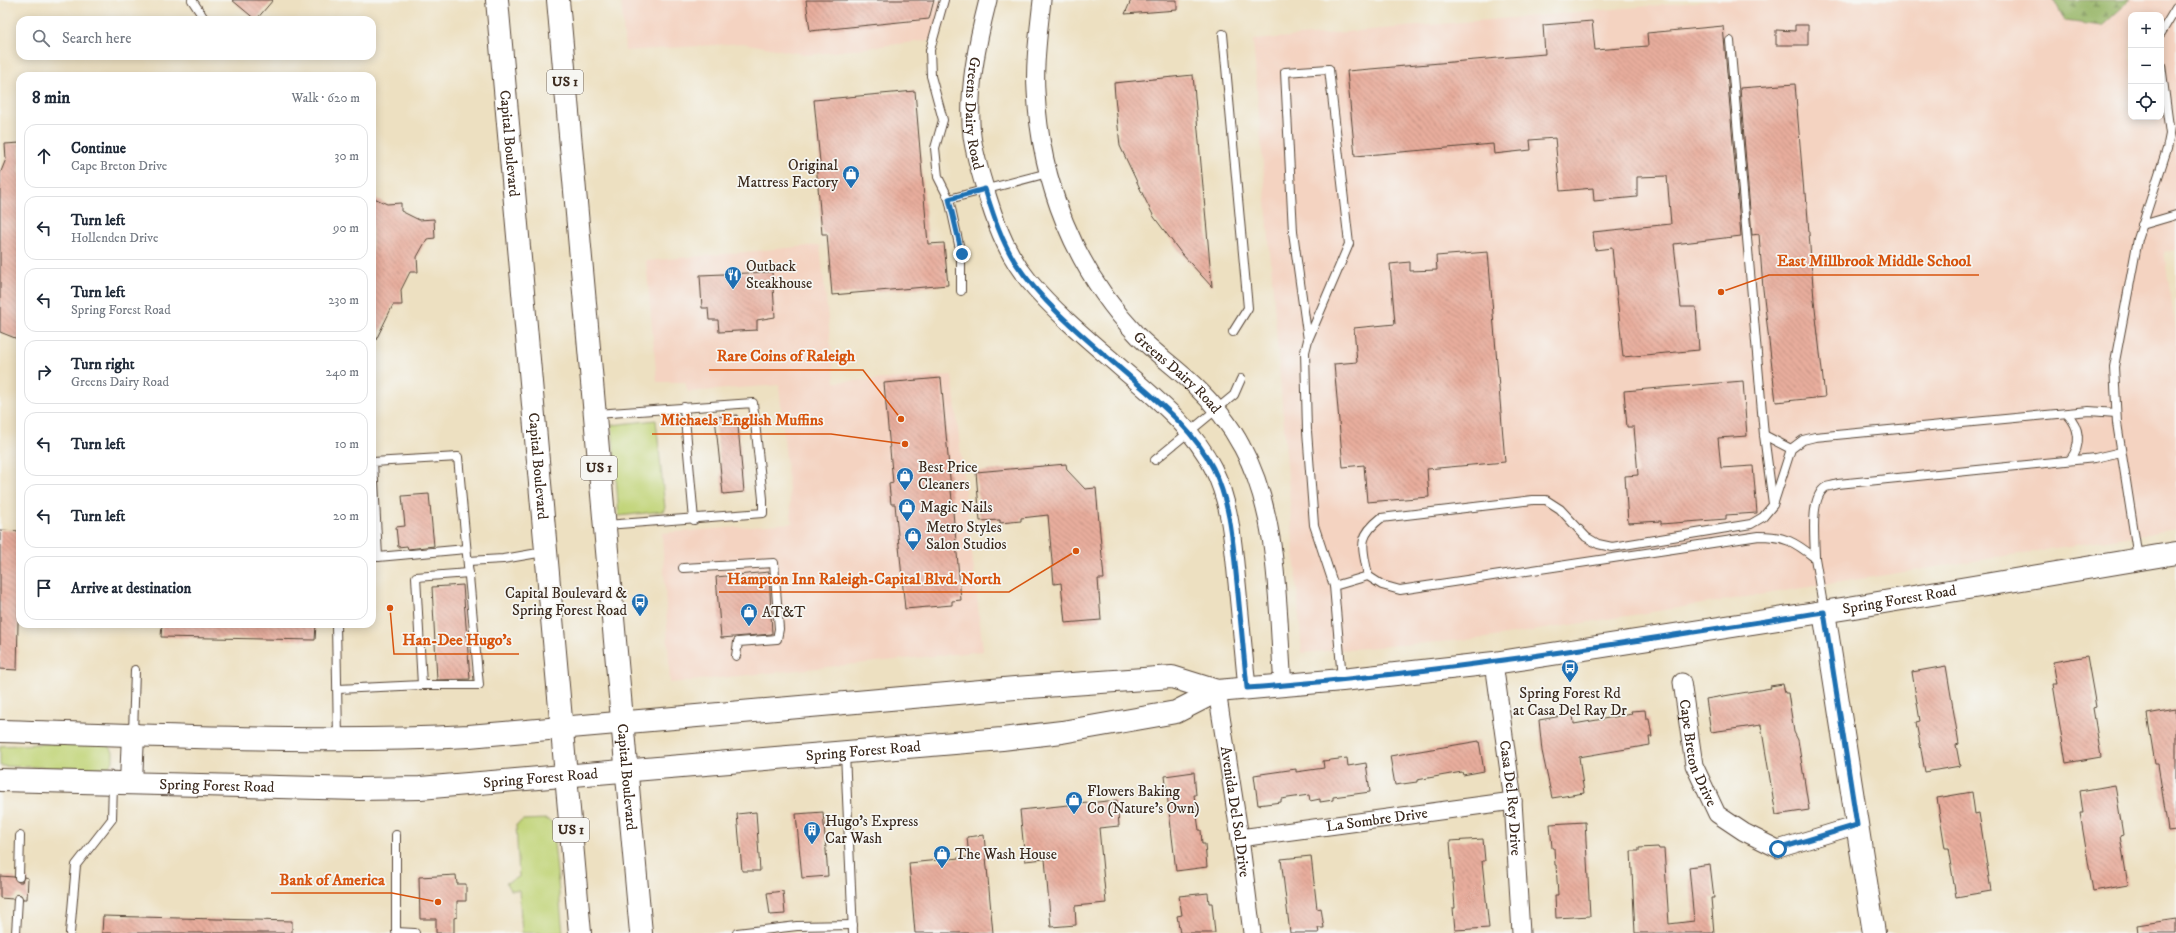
<!DOCTYPE html>
<meta charset="utf-8">
<style>
:root{--surface:#fff;--page:#f6f6f7;--text:#1f2937;--muted:#747a83;--line:#e0e1e3}
body{margin:0;font-family:"IM FELL DW Pica",serif;background:var(--page);color:var(--text)}
.controls{position:absolute;right:12px;top:12px;display:grid;overflow:hidden;border-radius:8px;box-shadow:0 2px 10px #0003}
.controls button{width:36px;height:36px;display:grid;place-items:center;padding:0;border:0;border-bottom:1px solid var(--line);background:var(--surface);color:var(--text);font:20px sans-serif}
.stop{position:absolute;width:12px;height:12px;margin:-9px;border:3px solid #1f6fb2;border-radius:50%;background:#fff}
.stop.end{background:#1f6fb2;border-color:#fff;box-shadow:0 1px 4px #0008}
.list{margin:0;padding:0;list-style:none}
h2{display:flex;justify-content:space-between;align-items:center;height:52px;margin:0;padding:0 16px;font-size:17px}
h2 small{font-size:13px;font-weight:400;color:var(--muted)}
.list li{display:grid;grid-template-columns:26px 1fr auto;gap:12px;align-items:center;box-sizing:border-box;height:64px;margin:0 8px 8px;padding:0 8px;border:1px solid var(--line);border-radius:12px}
.list b{display:block;font-size:15px;white-space:nowrap}
.list p{margin:0;font-size:13px;white-space:nowrap;color:var(--muted)}
.list em{font-size:13px;font-style:normal;color:var(--muted)}
.icon{flex:none;width:22px;height:22px;fill:none;stroke:currentColor;stroke-width:2;stroke-linecap:round;stroke-linejoin:round}
.map{position:relative;flex:none;width:2176px;height:933px;overflow:hidden}
.search{position:absolute;background:var(--surface);box-shadow:0 2px 10px #0003;left:16px;top:16px;width:360px;height:44px;display:flex;align-items:center;gap:10px;box-sizing:border-box;padding:0 14px;border-radius:12px;color:var(--muted);font-size:15px}
.panel{position:absolute;background:var(--surface);box-shadow:0 2px 10px #0003;left:16px;top:72px;width:360px;height:556px;border-radius:12px}
.map>svg:first-child{display:block}
</style>
<div class="map">
<svg width="2176" height="933" viewBox="0 0 2176 933">
<defs>
<pattern id="forest-firs" width="22" height="20" patternUnits="userSpaceOnUse"><rect width="22" height="20" fill="#98b668"/><path d="M5 1l3.5 6h-7zM16 11l3.5 6h-7z" fill="#7d9455"/></pattern>
<pattern id="building-back-hatch" width="6" height="6" patternUnits="userSpaceOnUse"><rect width="6" height="6" fill="#e8ad9d"/><path d="M-1 5l2 2M0 0l6 6M5-1l2 2" fill="none" stroke="#bd8d7f"/></pattern>
</defs>
<rect width="100%" height="100%" fill="#f6f6f2"/>
<filter id="ink" filterUnits="userSpaceOnUse"><feTurbulence type="fractalNoise" baseFrequency=".025" numOctaves="2"/><feDisplacementMap in="SourceGraphic" scale="8" xChannelSelector="R" yChannelSelector="G"/><feConvolveMatrix kernelMatrix="1 2 1 2 8 2 1 2 1" color-interpolation-filters="sRGB"/></filter>
<filter id="wash" filterUnits="userSpaceOnUse"><feTurbulence type="fractalNoise" baseFrequency=".012" numOctaves="4" result="noise"/><feDisplacementMap in="SourceGraphic" scale="16" xChannelSelector="R" yChannelSelector="G"/><feGaussianBlur stdDeviation="0.9" result="paint"/><feColorMatrix in="noise" values="0 0 0 0 0 0 0 0 0 0 0 0 0 0 0 0 0 1.4 0 .05"/><feComposite in="paint" operator="in"/></filter>
<g filter="url(#wash)">
<rect width="100%" height="100%" fill="#ede0c1"/>
<g fill="#f4d3c1" fill-rule="evenodd">
<polygon points="621,0 952,0 939,39 808,55 743,43 625,51"/>
<path d="M 1720,0 L 2176,0 L 2176,249 L 2164,252 L 2176,332 L 2176,529 L 1487,638 L 1302,653 L 1253,40 ZM 2131,15 L 2161,15 L 2161,117 L 2131,117 Z"/>
<polygon points="820,245 835,382 952,375 983,651 670,683 662,533 792,523 779,385 688,392 685,382 657,382 646,261"/>
</g>
<g fill="#c1d478" stroke="#7e7f4b">
<polygon points="656,420 665,508 663,511 619,516 612,425"/>
<polygon points="79,742 109,745 113,752 113,762 106,769 0,766 0,746"/>
<polygon points="546,819 552,822 563,933 522,933 519,890 510,890 506,883 519,877 516,825 523,820"/>
</g>
<polygon fill="url(#forest-firs)" stroke="#6a7043" points="2054,0 2130,0 2102,26 2065,21"/>
<g id="blocks">
<g fill="url(#building-back-hatch)">
<polygon points="232,0 273,0 256,20"/>
<polygon points="806,0 934,0 929,19 810,31"/>
<polygon points="1131,0 1177,0 1177,10 1125,14"/>
<polygon points="1592,21 1595,50 1648,46 1647,33 1723,26 1741,236 1674,244 1681,307 1696,307 1699,350 1623,357 1612,248 1595,250 1593,232 1671,224 1667,176 1637,177 1637,197 1594,201 1593,188 1560,191 1555,138 1530,140 1531,150 1494,154 1493,144 1355,156 1347,71 1545,54 1543,25"/>
<polygon points="1795,25 1808,25 1808,45 1776,45 1776,30 1795,31"/>
<polygon points="1193,75 1212,287 1181,253 1154,217 1145,199 1120,146 1115,97 1114,83"/>
<polygon points="1795,84 1804,193 1806,193 1814,300 1825,397 1776,402 1763,289 1759,234 1752,235 1740,88"/>
<polygon points="915,91 928,244 944,243 948,285 832,295 827,234 822,234 816,163 820,162 814,100"/>
<polygon points="20,143 20,340 0,332 0,174 6,159 5,144"/>
<polygon points="372,197 387,204 401,203 401,211 419,220 434,219 435,238 427,239 417,257 418,272 410,272 401,290 402,305 393,305 372,348"/>
<polygon points="1488,252 1505,462 1427,469 1429,497 1367,502 1364,465 1343,467 1334,364 1357,362 1354,328 1395,324 1390,264 1410,262 1410,271 1437,270 1436,256"/>
<polygon points="772,272 775,317 757,320 757,330 719,332 718,320 709,320 708,308 702,308 700,275"/>
<polygon points="941,378 954,523 947,524 955,530 961,600 952,601 952,605 905,609 895,504 891,504 889,484 893,483 884,383"/>
<polygon points="1743,381 1747,436 1718,438 1721,468 1753,466 1757,513 1726,515 1726,519 1661,524 1661,521 1628,523 1625,476 1638,475 1634,427 1627,427 1624,391"/>
<polygon points="737,415 744,492 723,494 715,417"/>
<polygon points="1066,464 1067,470 1085,489 1096,488 1104,579 1098,579 1101,620 1065,623 1061,583 1054,584 1048,515 1021,518 1021,521 1000,523 1000,520 980,521 976,472"/>
<polygon points="429,494 434,546 408,549 407,546 398,547 396,527 405,526 402,496"/>
<polygon points="0,530 20,531 17,670 0,669"/>
<polygon points="769,572 772,634 721,638 716,577"/>
<polygon points="463,585 470,679 437,680 432,587"/>
<polygon points="162,624 316,624 315,640 161,637"/>
<polygon points="2087,656 2096,707 2093,708 2101,757 2066,763 2053,684 2057,684 2053,662"/>
<polygon points="1946,666 1959,744 1956,745 1960,766 1925,772 1916,722 1920,721 1912,672"/>
<polygon points="1783,684 1785,693 1788,693 1794,732 1798,740 1809,810 1776,815 1761,725 1711,732 1706,699 1771,688 1770,686"/>
<polygon points="2176,709 2176,830 2168,831 2158,764 2155,764 2147,714"/>
<polygon points="1645,710 1646,718 1649,718 1652,737 1649,737 1650,745 1579,757 1584,793 1552,798 1542,751 1539,720 1573,714 1574,724 1632,714 1631,711"/>
<polygon points="1479,741 1484,771 1463,775 1462,772 1417,780 1417,782 1395,785 1390,756"/>
<polygon points="1347,758 1348,766 1366,763 1370,792 1333,797 1333,800 1320,802 1320,799 1310,801 1309,795 1281,799 1281,802 1258,805 1254,775 1296,769 1296,772 1324,768 1323,761"/>
<polygon points="1194,772 1196,795 1194,795 1199,830 1201,830 1202,844 1205,844 1207,867 1176,871 1165,776"/>
<polygon points="2115,785 2123,835 2120,836 2128,885 2093,891 2080,813 2083,813 2080,791"/>
<polygon points="1972,792 1975,814 1979,813 1991,891 1956,897 1948,848 1945,848 1937,798"/>
<polygon points="1117,800 1119,826 1099,828 1106,903 1075,906 1076,925 1051,927 1045,859 1025,861 1020,810"/>
<polygon points="756,812 760,871 742,871 737,814"/>
<polygon points="823,812 828,876 802,878 796,814"/>
<polygon points="1585,822 1590,916 1556,918 1555,895 1558,895 1556,865 1555,865 1554,848 1552,848 1550,824"/>
<polygon points="984,835 993,933 915,933 909,863 969,857 967,837"/>
<polygon points="1483,839 1485,861 1482,861 1489,928 1455,930 1453,908 1455,908 1450,841"/>
<polygon points="1658,847 1659,849 1664,849 1669,924 1694,921 1689,867 1710,864 1714,898 1711,898 1714,933 1635,933 1631,851 1639,851 1639,848"/>
<polygon points="1311,856 1317,909 1321,908 1324,928 1318,928 1319,933 1290,933 1281,859"/>
<polygon points="456,875 457,884 466,884 466,901 457,901 457,917 454,918 454,933 436,933 436,919 420,919 419,877"/>
<polygon points="0,876 14,877 18,882 22,882 24,877 28,878 27,899 23,899 21,895 18,894 13,899 0,898"/>
<polygon points="783,891 785,914 770,915 767,893"/>
<polygon points="1208,893 1209,903 1212,903 1215,933 1180,933 1177,916 1182,915 1179,896"/>
<polygon points="103,916 292,921 292,933 102,933"/>
<polygon points="2176,919 2176,933 2138,933 2137,925"/>
</g>
</g>
</g>
<g filter="url(#ink)">
<use href="#blocks" fill-opacity="0" stroke="#564536" stroke-width="1"/>
<g fill="none" stroke-linecap="round" stroke-linejoin="round">
<defs>
<g id="lane">
<polyline points="192,0 205,20"/>
<polyline points="944,0 930,50 931,76 943,120 935,148 938,177 949,199 961,254 961,291"/>
<polyline points="2161,33 2176,8"/>
<polyline points="1223,34 1248,308 1233,332"/>
<polyline points="1730,41 1764,435 1773,504"/>
<polyline points="949,199 1048,173"/>
<polyline points="2142,225 2176,215"/>
<polyline points="1308,340 1293,232 1285,72 1329,69 1349,244 1308,340 1305,352 1307,431 1314,525 1334,586"/>
<polyline points="684,407 694,520"/>
<path d="M 2116,413 L 2089,411 L 1815,437 L 1803,440 L 1791,449 L 1773,505 L 1763,517 L 1751,524 L 1612,547 L 1598,544 L 1586,537 L 1560,509 L 1546,500 L 1533,500 L 1381,518 C 1356,538 1363,547 1368,576 L 1382,585 L 1400,590 L 1759,536 C 1785,536 1795,542 1815,558 C 1815,541 1809,497 1826,487 C 1830,486 1835,485 1838,484 L 2095,458 L 2121,452"/>
<polyline points="596,414 753,403 763,499 763,513 606,525"/>
<path d="M 2067,414 C 2080,427 2082,445 2070,460"/>
<polyline points="1764,435 1791,449"/>
<polyline points="1155,460 1234,395 1241,379"/>
<polyline points="372,557 378,557 373,462 458,457 479,685 422,685"/>
<polyline points="378,557 466,549"/>
<polyline points="1815,558 1824,611"/>
<polyline points="2138,558 2117,423 2114,367 2138,239 2167,149 2170,134 2161,65"/>
<polyline points="468,561 503,559 544,552"/>
<polyline points="683,568 774,563 779,629 777,639 738,642 736,656"/>
<polyline points="336,624 338,739"/>
<polyline points="1342,679 1334,586 1368,576"/>
<polyline points="338,689 422,685 416,577 469,573"/>
<polyline points="133,734 135,670"/>
<polyline points="845,753 853,933"/>
<polyline points="396,835 396,932 415,933"/>
<polyline points="19,877 20,836"/>
<polyline points="16,933 18,899"/>
<polyline points="70,933 76,865 112,819 113,784"/>
<polyline points="737,933 797,926 853,925"/>
</g>
<g id="street">
<path id="s1" d="M 988,0 C 977,43 967,92 972,136 C 975,158 982,179 989,201 C 998,230 1009,257 1029,281 C 1054,311 1085,337 1114,362 C 1150,394 1192,425 1213,468 C 1231,504 1233,544 1237,583 C 1240,618 1244,653 1247,688"/>
<path id="s2" d="M 1042,0 C 1039,30 1034,61 1036,91 C 1040,182 1075,270 1138,336 C 1155,353 1175,367 1193,384 C 1212,402 1230,424 1242,447 C 1280,516 1277,609 1283,686"/>
<path id="s3" d="M 1494,663 L 1513,801 L 1521,933"/>
<path id="s4" d="M 1682,682 L 1694,765 L 1717,814 L 1744,832 L 1778,849 L 1857,825"/>
<path id="s5" d="M 1217,691 L 1240,838 L 1252,933"/>
<path id="s6" d="M 1240,838 L 1513,801"/>
</g>
<g id="secondary">
<polyline points="1824,612 1874,933"/>
<path d="M 0,731 C 156,735 313,744 469,736 L 1015,688 L 1172,677 L 1217,691"/>
<path id="s7" d="M 0,780 L 359,789 L 420,788 L 1002,739 L 1062,732 L 1176,712 L 1217,691 L 1342,680 L 1494,663 L 1848,608 L 2176,553"/>
<polyline points="131,783 133,734"/>
</g>
<g id="highway">
<path id="s8" d="M 497,0 L 580,933"/>
<path id="s9" d="M 558,0 L 641,933"/>
</g>
</defs>
<use href="#lane" stroke="#564536" stroke-width="10"/>
<use href="#street" stroke="#564536" stroke-width="19"/>
<use href="#secondary" stroke="#564536" stroke-width="24"/>
<use href="#highway" stroke="#564536" stroke-width="24"/>
<use href="#lane" stroke="#fff" stroke-width="8"/>
<use href="#street" stroke="#fff" stroke-width="17"/>
<use href="#secondary" stroke="#fff" stroke-width="22"/>
<use href="#highway" stroke="#fff" stroke-width="22"/>
</g>
</g>
<g fill="none" stroke-linecap="round" stroke-linejoin="round" filter="url(#ink)">
<path stroke="#1f6fb2" stroke-width="5" d="M 962,254 L 949,199 L 985,189 C 993,214 1001,240 1015,262 C 1046,309 1095,346 1137,383 C 1166,408 1196,434 1213,468 C 1231,504 1233,544 1237,583 C 1240,618 1244,653 1247,688 C 1440,674 1632,641 1824,612 L 1857,825 L 1778,849"/>
</g>
<defs>
<symbol id="shop-pin" viewBox="-11 -11 22 30"><path d="M0 17L-7.5 6A9.5 9.5 0 1 1 7.5 6Z" fill="#1f6fb2" stroke="#f6f6f2"/><path d="M-5-2.5h2.3a2.7 3.5 0 0 1 5.4 0H5L5.5 6h-11ZM-1.5-2.5h3a1.5 2.3 0 0 0-3 0Z" fill="#fff"/></symbol>
<symbol id="restaurant-pin" viewBox="-11 -11 22 30"><path d="M0 17L-7.5 6A9.5 9.5 0 1 1 7.5 6Z" fill="#1f6fb2" stroke="#f6f6f2"/><path d="M-5-6h1v4h1v-4h1v4h1v-4h1v5L-1.5 .5V6h-2V.5L-5-1ZM5-6V6H3V1.5H1.5Q1.5-4 5-6Z" fill="#fff"/></symbol>
<symbol id="bus-pin" viewBox="-11 -11 22 30"><path d="M0 17L-7.5 6A9.5 9.5 0 1 1 7.5 6Z" fill="#1f6fb2" stroke="#f6f6f2"/><path d="M-5-6H5V4H4V6H2V4H-2V6H-4V4H-5ZM-3.5-4V0h7V-4ZM-3.5 1.2v1.5H-2V1.2ZM2 1.2v1.5H3.5V1.2Z" fill="#fff"/></symbol>
<symbol id="building-pin" viewBox="-11 -11 22 30"><path d="M0 17L-7.5 6A9.5 9.5 0 1 1 7.5 6Z" fill="#1f6fb2" stroke="#f6f6f2"/><path d="M-4-6H4V6H1V3H-1V6H-4ZM-2.5-4.3h1.7v1.8h-1.7ZM.8-4.3h1.7v1.8H.8ZM-2.5-1h1.7V.8h-1.7ZM.8-1h1.7V.8H.8Z" fill="#fff"/></symbol>
</defs>
<g fill-rule="evenodd">
<use href="#shop-pin" x="841" y="164" width="20" height="27"/>
<use href="#restaurant-pin" x="723" y="265" width="20" height="27"/>
<use href="#shop-pin" x="895" y="466" width="20" height="27"/>
<use href="#shop-pin" x="897" y="497" width="20" height="27"/>
<use href="#shop-pin" x="903" y="526" width="20" height="27"/>
<use href="#bus-pin" x="630" y="592" width="20" height="27"/>
<use href="#shop-pin" x="739" y="602" width="20" height="27"/>
<use href="#bus-pin" x="1560" y="658" width="20" height="27"/>
<use href="#shop-pin" x="1064" y="790" width="20" height="27"/>
<use href="#building-pin" x="802" y="820" width="20" height="27"/>
<use href="#shop-pin" x="932" y="844" width="20" height="27"/>
</g>
<g text-anchor="middle" dominant-baseline="central" stroke-width="3.5" stroke-linejoin="round" paint-order="stroke">
<g fill="#f6f6f2" stroke="#73675e" stroke-width="1">
<rect x="547" y="70" width="36" height="24" rx="3"/>
<rect x="581" y="456" width="36" height="24" rx="3"/>
<rect x="553" y="818" width="36" height="24" rx="3"/>
</g>
<g font-size="14" font-weight="bold" fill="#3b2a1e">
<text x="565" y="82">US 1</text>
<text x="599" y="468">US 1</text>
<text x="571" y="830">US 1</text>
</g>
<g font-size="15" fill="#3b2a1e" stroke="#f6f6f2">
<text stroke="none"><textPath href="#s1" startOffset="115">Greens Dairy Road</textPath></text>
<text stroke="none"><textPath href="#s8" startOffset="144">Capital Boulevard</textPath></text>
<text stroke="none"><textPath href="#s2" startOffset="416">Greens Dairy Road</textPath></text>
<text stroke="none"><textPath href="#s8" startOffset="468">Capital Boulevard</textPath></text>
<text stroke="none"><textPath href="#s7" startOffset="1915">Spring Forest Road</textPath></text>
<text stroke="none"><textPath href="#s7" startOffset="865">Spring Forest Road</textPath></text>
<text stroke="none"><textPath href="#s4" startOffset="73">Cape Breton Drive</textPath></text>
<text stroke="none"><textPath href="#s9" startOffset="780">Capital Boulevard</textPath></text>
<text stroke="none"><textPath href="#s7" startOffset="541">Spring Forest Road</textPath></text>
<text stroke="none"><textPath href="#s7" startOffset="217">Spring Forest Road</textPath></text>
<text stroke="none"><textPath href="#s3" startOffset="136">Casa Del Rey Drive</textPath></text>
<text stroke="none"><textPath href="#s5" startOffset="122">Avenida Del Sol Drive</textPath></text>
<text stroke="none"><textPath href="#s6" startOffset="138">La Sombre Drive</textPath></text>
</g>
<g font-size="15" fill="#3b2a1e" stroke="#f6f6f2" text-anchor="start">
<text x="838" y="165" text-anchor="end">Original<tspan x="838" dy="17">Mattress Factory</tspan></text>
<text x="746" y="266">Outback<tspan x="746" dy="17">Steakhouse</tspan></text>
<text x="918" y="467">Best Price<tspan x="918" dy="17">Cleaners</tspan></text>
<text x="920" y="507">Magic Nails</text>
<text x="926" y="527">Metro Styles<tspan x="926" dy="17">Salon Studios</tspan></text>
<text x="627" y="593" text-anchor="end">Capital Boulevard &amp;<tspan x="627" dy="17">Spring Forest Road</tspan></text>
<text x="762" y="612">AT&amp;T</text>
<text x="1570" y="693" text-anchor="middle">Spring Forest Rd<tspan x="1570" dy="17">at Casa Del Ray Dr</tspan></text>
<text x="1087" y="791">Flowers Baking<tspan x="1087" dy="17">Co (Nature’s Own)</tspan></text>
<text x="825" y="821">Hugo's Express<tspan x="825" dy="17">Car Wash</tspan></text>
<text x="955" y="854">The Wash House</text>
</g>
</g>
<path fill="none" stroke="#d7540e" stroke-width="1.5" d="M1721 292L1769 275H1979M901 419L863 370H709M905 444L831 434H652M1076 551L1009 592H719M390 608L394 654H519M438 902L392 893H271"/>
<g fill="#d7540e" stroke="#f6f6f2" stroke-width="1.5">
<circle cx="1721" cy="292" r="4"/>
<circle cx="901" cy="419" r="4"/>
<circle cx="905" cy="444" r="4"/>
<circle cx="1076" cy="551" r="4"/>
<circle cx="390" cy="608" r="4"/>
<circle cx="438" cy="902" r="4"/>
</g>
<g font-size="16" text-anchor="middle" font-weight="bold" fill="#d7540e" stroke="#f6f6f2" stroke-width="3.5" stroke-linejoin="round" paint-order="stroke">
<text x="1874" y="266">East Millbrook Middle School</text>
<text x="786" y="361">Rare Coins of Raleigh</text>
<text x="742" y="425">Michaels English Muffins</text>
<text x="864" y="584">Hampton Inn Raleigh-Capital Blvd. North</text>
<text x="457" y="645">Han-Dee Hugo’s</text>
<text x="332" y="885">Bank of America</text>
</g>
</svg>
<div class="controls">
<button>+</button>
<button>−</button>
<button><svg class="icon" aria-label="locate" viewBox="0 0 24 24"><circle cx="12" cy="12" r="6"/><path d="M12 2v4M12 18v4M2 12h4M18 12h4"/></svg></button>
</div>
<div class="stop" style="left:1778px;top:849px"></div>
<div class="stop end" style="left:962px;top:254px"></div>
<div class="search"><svg class="icon" aria-label="search" viewBox="0 0 24 24"><circle cx="10" cy="10" r="6"/><path d="M15 15l6 6"/></svg>Search here</div>
<section class="panel">
<h2>8 min<small>Walk · 620 m</small></h2>
<ul class="list">
<li><svg class="icon" aria-label="ahead" viewBox="0 0 24 24"><path d="M12 20V5M6 11l6-6 6 6"/></svg><div><b>Continue</b><p>Cape Breton Drive</p></div><em>30 m</em></li>
<li><svg class="icon" aria-label="left" viewBox="0 0 24 24"><path d="M17 20v-9H6M10 6l-5 5 5 5"/></svg><div><b>Turn left</b><p>Hollenden Drive</p></div><em>90 m</em></li>
<li><svg class="icon" aria-label="left" viewBox="0 0 24 24"><path d="M17 20v-9H6M10 6l-5 5 5 5"/></svg><div><b>Turn left</b><p>Spring Forest Road</p></div><em>230 m</em></li>
<li><svg class="icon" aria-label="right" viewBox="0 0 24 24"><path d="M7 20v-9h11M14 6l5 5-5 5"/></svg><div><b>Turn right</b><p>Greens Dairy Road</p></div><em>240 m</em></li>
<li><svg class="icon" aria-label="left" viewBox="0 0 24 24"><path d="M17 20v-9H6M10 6l-5 5 5 5"/></svg><div><b>Turn left</b></div><em>10 m</em></li>
<li><svg class="icon" aria-label="left" viewBox="0 0 24 24"><path d="M17 20v-9H6M10 6l-5 5 5 5"/></svg><div><b>Turn left</b></div><em>20 m</em></li>
<li><svg class="icon" aria-label="arrive" viewBox="0 0 24 24"><path d="M6 21V4h12l-3 4 3 4H6"/></svg><div><b>Arrive at destination</b></div></li>
</ul>
</section>
</div>
